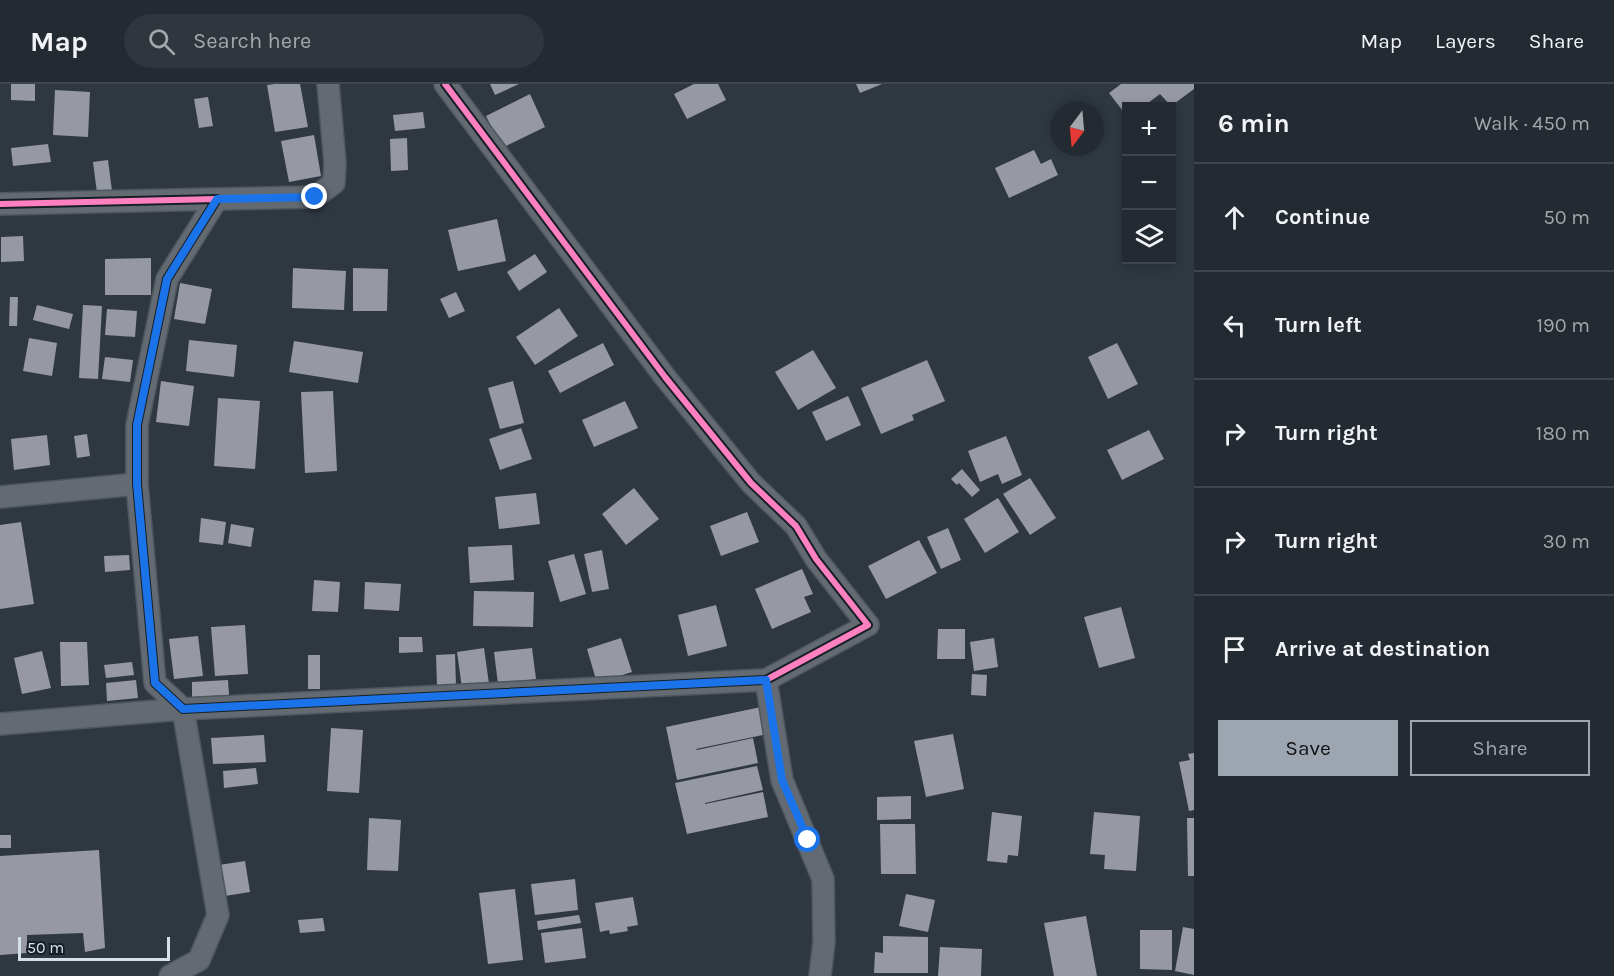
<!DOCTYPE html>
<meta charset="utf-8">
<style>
:root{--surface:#232a31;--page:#2f363d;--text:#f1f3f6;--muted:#a3a7ab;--line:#40464d;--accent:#9ca5b0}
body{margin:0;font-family:Karla,sans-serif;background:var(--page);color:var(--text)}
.controls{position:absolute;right:18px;top:18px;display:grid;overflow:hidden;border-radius:0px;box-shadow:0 3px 9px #0003}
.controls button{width:54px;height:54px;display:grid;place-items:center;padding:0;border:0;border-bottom:2px solid var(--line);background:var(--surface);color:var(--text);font:30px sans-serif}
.compass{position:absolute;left:1050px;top:18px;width:54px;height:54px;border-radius:50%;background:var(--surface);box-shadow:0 3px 9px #0003;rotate:196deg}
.scale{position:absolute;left:18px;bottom:15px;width:152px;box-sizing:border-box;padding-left:6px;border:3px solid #d6e0eb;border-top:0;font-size:16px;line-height:21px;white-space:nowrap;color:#d6e0eb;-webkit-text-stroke:4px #171f26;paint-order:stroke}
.stop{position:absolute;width:18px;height:18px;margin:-14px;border:4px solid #1a73e8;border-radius:50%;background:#fff}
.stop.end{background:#1a73e8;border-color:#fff;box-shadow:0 2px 6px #0008}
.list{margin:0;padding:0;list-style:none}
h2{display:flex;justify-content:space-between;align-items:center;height:78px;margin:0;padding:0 24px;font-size:26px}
h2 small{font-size:20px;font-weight:400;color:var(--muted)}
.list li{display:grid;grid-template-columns:39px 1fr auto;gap:18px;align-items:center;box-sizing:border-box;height:108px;padding:0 24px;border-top:2px solid var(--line)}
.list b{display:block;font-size:22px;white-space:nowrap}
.list em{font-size:20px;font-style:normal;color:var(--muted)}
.actions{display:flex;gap:12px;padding:18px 24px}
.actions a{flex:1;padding:14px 0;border:2px solid var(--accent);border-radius:0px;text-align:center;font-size:21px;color:var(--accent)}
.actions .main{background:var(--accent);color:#111}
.icon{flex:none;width:33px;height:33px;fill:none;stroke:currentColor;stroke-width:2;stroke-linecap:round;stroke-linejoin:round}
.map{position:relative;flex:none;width:1194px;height:892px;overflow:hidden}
header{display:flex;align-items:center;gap:36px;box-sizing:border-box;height:84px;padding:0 30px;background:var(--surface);border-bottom:2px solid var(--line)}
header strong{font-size:28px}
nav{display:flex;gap:33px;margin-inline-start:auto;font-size:21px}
.search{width:420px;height:54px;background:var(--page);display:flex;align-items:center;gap:15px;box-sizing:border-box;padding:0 21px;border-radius:33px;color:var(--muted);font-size:22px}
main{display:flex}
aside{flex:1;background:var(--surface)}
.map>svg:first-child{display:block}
</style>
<header>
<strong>Map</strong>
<div class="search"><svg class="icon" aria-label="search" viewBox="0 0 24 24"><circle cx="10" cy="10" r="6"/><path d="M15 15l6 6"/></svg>Search here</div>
<nav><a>Map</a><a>Layers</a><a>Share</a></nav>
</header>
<main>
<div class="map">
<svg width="1194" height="892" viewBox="0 0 1194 892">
<rect width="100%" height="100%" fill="#2f3841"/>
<g fill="#9698a3">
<polygon points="11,0 35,0 35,17 11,16"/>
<polygon points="275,0 300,0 308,43 275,48 267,1"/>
<polygon points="490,0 519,0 495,11"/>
<polygon points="694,0 718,0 726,16 687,35 674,10"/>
<polygon points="856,0 882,0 860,9"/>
<polygon points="1121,0 1194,0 1194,5 1171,22 1160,10 1144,22 1126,22 1126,31 1109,9"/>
<polygon points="55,6 90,8 88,53 53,51"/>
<polygon points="530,10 545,43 502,64 486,32"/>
<polygon points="208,13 213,42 199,44 194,15"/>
<polygon points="423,28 425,44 395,47 393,31"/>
<polygon points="314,51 321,92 289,98 281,57"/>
<polygon points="407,54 408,86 391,87 390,55"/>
<polygon points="48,60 51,78 13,82 11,64"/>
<polygon points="1034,66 1041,80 1051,75 1058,91 1009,114 995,84"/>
<polygon points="108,76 112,107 97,109 93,78"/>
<polygon points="497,135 506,177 458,187 448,146"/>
<polygon points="23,152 24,177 1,178 1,153"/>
<polygon points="535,170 547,188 519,207 507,188"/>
<polygon points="151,174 151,211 105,211 105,175"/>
<polygon points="293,184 346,187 344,226 292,224"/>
<polygon points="353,184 388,185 387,227 353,227"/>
<polygon points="180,199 212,205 205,240 174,235"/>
<polygon points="456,208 465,227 449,234 440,215"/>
<polygon points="10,213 18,213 17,242 9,242"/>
<polygon points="37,221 73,230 69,245 33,236"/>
<polygon points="83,221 102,222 98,295 79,294"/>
<polygon points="559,224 578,252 535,281 516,253"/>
<polygon points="107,225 137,227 135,253 105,251"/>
<polygon points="29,254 57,259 52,292 23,287"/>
<polygon points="189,256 237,261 234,293 186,287"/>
<polygon points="294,257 363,268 358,299 289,288"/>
<polygon points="603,259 614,281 560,309 548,287"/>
<polygon points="1117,259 1138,300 1108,315 1088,273"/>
<polygon points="813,266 836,304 798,326 775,288"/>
<polygon points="105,273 133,276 130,298 102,295"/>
<polygon points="927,276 945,317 912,331 914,336 881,350 861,304"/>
<polygon points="161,297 194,302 189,342 156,338"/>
<polygon points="513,297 524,339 500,345 488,304"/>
<polygon points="333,307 337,387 305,389 301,308"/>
<polygon points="848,312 861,341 826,357 812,328"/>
<polygon points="218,314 260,317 255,385 214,382"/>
<polygon points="625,317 638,344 594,363 582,336"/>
<polygon points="521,344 532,375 500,386 489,355"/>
<polygon points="1149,346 1164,375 1122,396 1107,366"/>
<polygon points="87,350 90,372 77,374 74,352"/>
<polygon points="47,351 50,381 14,386 11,355"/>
<polygon points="1006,352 1022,391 1002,400 998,390 980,398 968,367"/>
<polygon points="962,385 980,406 972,413 959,399 957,401 951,395"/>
<polygon points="1030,394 1056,434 1030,451 1003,410"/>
<polygon points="634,404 659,435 626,461 602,430"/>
<polygon points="536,409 540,440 499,445 495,413"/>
<polygon points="998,414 1019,448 985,469 964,435"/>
<polygon points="747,428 759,458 721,472 710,442"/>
<polygon points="201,434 226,438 223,461 199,458"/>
<polygon points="21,438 34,520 0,525 0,441"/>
<polygon points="231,440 254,444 251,463 228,459"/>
<polygon points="948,444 961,476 941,485 927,453"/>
<polygon points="919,456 937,489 886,515 868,482"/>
<polygon points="512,461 514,496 470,499 468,463"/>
<polygon points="602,466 609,505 592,508 584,470"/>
<polygon points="574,470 586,510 560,518 548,477"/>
<polygon points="129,471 130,486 105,488 104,472"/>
<polygon points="802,485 813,510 804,513 811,528 772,545 755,505"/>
<polygon points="314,496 340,498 338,528 312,527"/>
<polygon points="365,498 401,500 399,527 364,525"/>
<polygon points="474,507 534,508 533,543 473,542"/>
<polygon points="716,521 727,562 688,572 678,531"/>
<polygon points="1121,523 1135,574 1099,584 1084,533"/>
<polygon points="245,541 248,590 215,592 211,543"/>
<polygon points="938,545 965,545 965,575 937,575"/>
<polygon points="198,552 203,592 174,595 169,555"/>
<polygon points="399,553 422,553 423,568 399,569"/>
<polygon points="621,554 632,588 597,599 587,565"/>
<polygon points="994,554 998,583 974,587 970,558"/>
<polygon points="60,558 87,558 89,601 61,602"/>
<polygon points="484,564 489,600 462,604 457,568"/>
<polygon points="532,564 536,595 498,600 494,568"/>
<polygon points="42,567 51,604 22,610 14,574"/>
<polygon points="455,570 456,602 437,603 436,571"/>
<rect x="308" y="571" width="12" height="34"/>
<polygon points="132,578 134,591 106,594 104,581"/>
<polygon points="972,590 987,591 986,612 971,611"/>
<polygon points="136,596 138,614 107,617 106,599"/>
<polygon points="228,596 229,611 192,613 192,598"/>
<polygon points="761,623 767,650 696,665 697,666 753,654 758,679 677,696 666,643"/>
<polygon points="331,644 363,646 359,709 327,707"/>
<polygon points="953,650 964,705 926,713 914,657"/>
<polygon points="264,651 266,678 213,680 211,654"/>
<polygon points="1194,669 1194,726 1189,727 1179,678 1190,676 1188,670"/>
<polygon points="757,682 763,706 705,719 705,720 763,708 768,733 687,750 675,699"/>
<polygon points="256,684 258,700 224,704 223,687"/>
<polygon points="911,712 911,735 877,736 877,713"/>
<polygon points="992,728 1022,732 1018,772 1008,771 1007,779 987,777"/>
<polygon points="1094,728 1140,732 1136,787 1104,785 1105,771 1090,770"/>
<polygon points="369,734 401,736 398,787 367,786"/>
<polygon points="1187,734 1194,734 1194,792 1188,792"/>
<polygon points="880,740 915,740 916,790 881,790"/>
<rect x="0" y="751" width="11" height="13"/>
<polygon points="99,766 105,864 85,868 83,849 27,851 27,869 0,871 0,772"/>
<polygon points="245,777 250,808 225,812 219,781"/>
<polygon points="575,795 578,826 535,831 531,800"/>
<polygon points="515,805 523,876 488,880 479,809"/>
<polygon points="906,810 935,816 928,848 899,842"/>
<polygon points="633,813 638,841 627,843 628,847 610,850 609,846 600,848 595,819"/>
<polygon points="579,831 581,839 538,846 537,837"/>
<polygon points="1086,832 1097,892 1054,892 1044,839"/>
<polygon points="323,834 325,847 300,849 298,836"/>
<polygon points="1183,843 1194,845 1194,891 1175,887"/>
<polygon points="582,844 586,874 545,879 541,849"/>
<polygon points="1140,846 1172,846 1172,886 1140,885"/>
<polygon points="883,852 928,853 928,889 874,889 875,868 883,869"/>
<polygon points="940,863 982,865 981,892 938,892"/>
</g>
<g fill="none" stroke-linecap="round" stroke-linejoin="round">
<defs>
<g id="street">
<polyline points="217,115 315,113 334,99 335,78 328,0"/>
<polyline points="0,120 217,115 167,195 137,341 137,400 155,599 183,625 766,596 868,541 816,475 796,442 751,399 665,293 445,0"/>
<polyline points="0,413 137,400"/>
<polyline points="766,596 782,696 823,795 824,858 820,892"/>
<polyline points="0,640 183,625 218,831 199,876 170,892"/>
</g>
</defs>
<use href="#street" stroke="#4e565e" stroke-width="24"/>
<use href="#street" stroke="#636a71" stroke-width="21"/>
<defs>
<polyline id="cycleway" points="0,120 217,115 167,195 137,341 137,400 155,599 183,625 766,596 868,541 816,475 796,442 751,399 665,293 445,0"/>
</defs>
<use href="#cycleway" stroke="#171f26" stroke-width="10"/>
<use href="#cycleway" stroke="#ff80c0" stroke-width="6"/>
</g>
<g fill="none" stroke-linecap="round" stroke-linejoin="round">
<polyline stroke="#1a73e8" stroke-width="8" points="315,113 217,115 167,195 137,341 137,400 155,599 183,625 766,596 782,696 808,756"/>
</g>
</svg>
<div class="controls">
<button>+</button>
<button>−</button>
<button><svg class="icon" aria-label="layers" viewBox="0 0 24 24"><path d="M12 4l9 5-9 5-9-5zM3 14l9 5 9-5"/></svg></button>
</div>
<svg class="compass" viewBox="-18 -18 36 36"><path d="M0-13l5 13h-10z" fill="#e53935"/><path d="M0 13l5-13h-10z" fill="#a3a7ab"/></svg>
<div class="scale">50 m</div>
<div class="stop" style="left:808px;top:756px"></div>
<div class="stop end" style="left:315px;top:113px"></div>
</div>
<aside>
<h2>6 min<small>Walk · 450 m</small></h2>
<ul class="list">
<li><svg class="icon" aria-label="ahead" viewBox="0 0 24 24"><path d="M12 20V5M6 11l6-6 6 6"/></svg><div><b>Continue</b></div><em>50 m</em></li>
<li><svg class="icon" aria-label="left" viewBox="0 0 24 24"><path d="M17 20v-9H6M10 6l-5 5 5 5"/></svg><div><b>Turn left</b></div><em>190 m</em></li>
<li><svg class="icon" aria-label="right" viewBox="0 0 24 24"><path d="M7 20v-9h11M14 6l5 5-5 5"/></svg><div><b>Turn right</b></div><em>180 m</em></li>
<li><svg class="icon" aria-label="right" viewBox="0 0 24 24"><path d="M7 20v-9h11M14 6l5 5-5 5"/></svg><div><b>Turn right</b></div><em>30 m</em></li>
<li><svg class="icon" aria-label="arrive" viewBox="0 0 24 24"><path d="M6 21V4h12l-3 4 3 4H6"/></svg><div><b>Arrive at destination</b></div></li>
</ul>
<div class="actions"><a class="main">Save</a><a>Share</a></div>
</aside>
</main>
